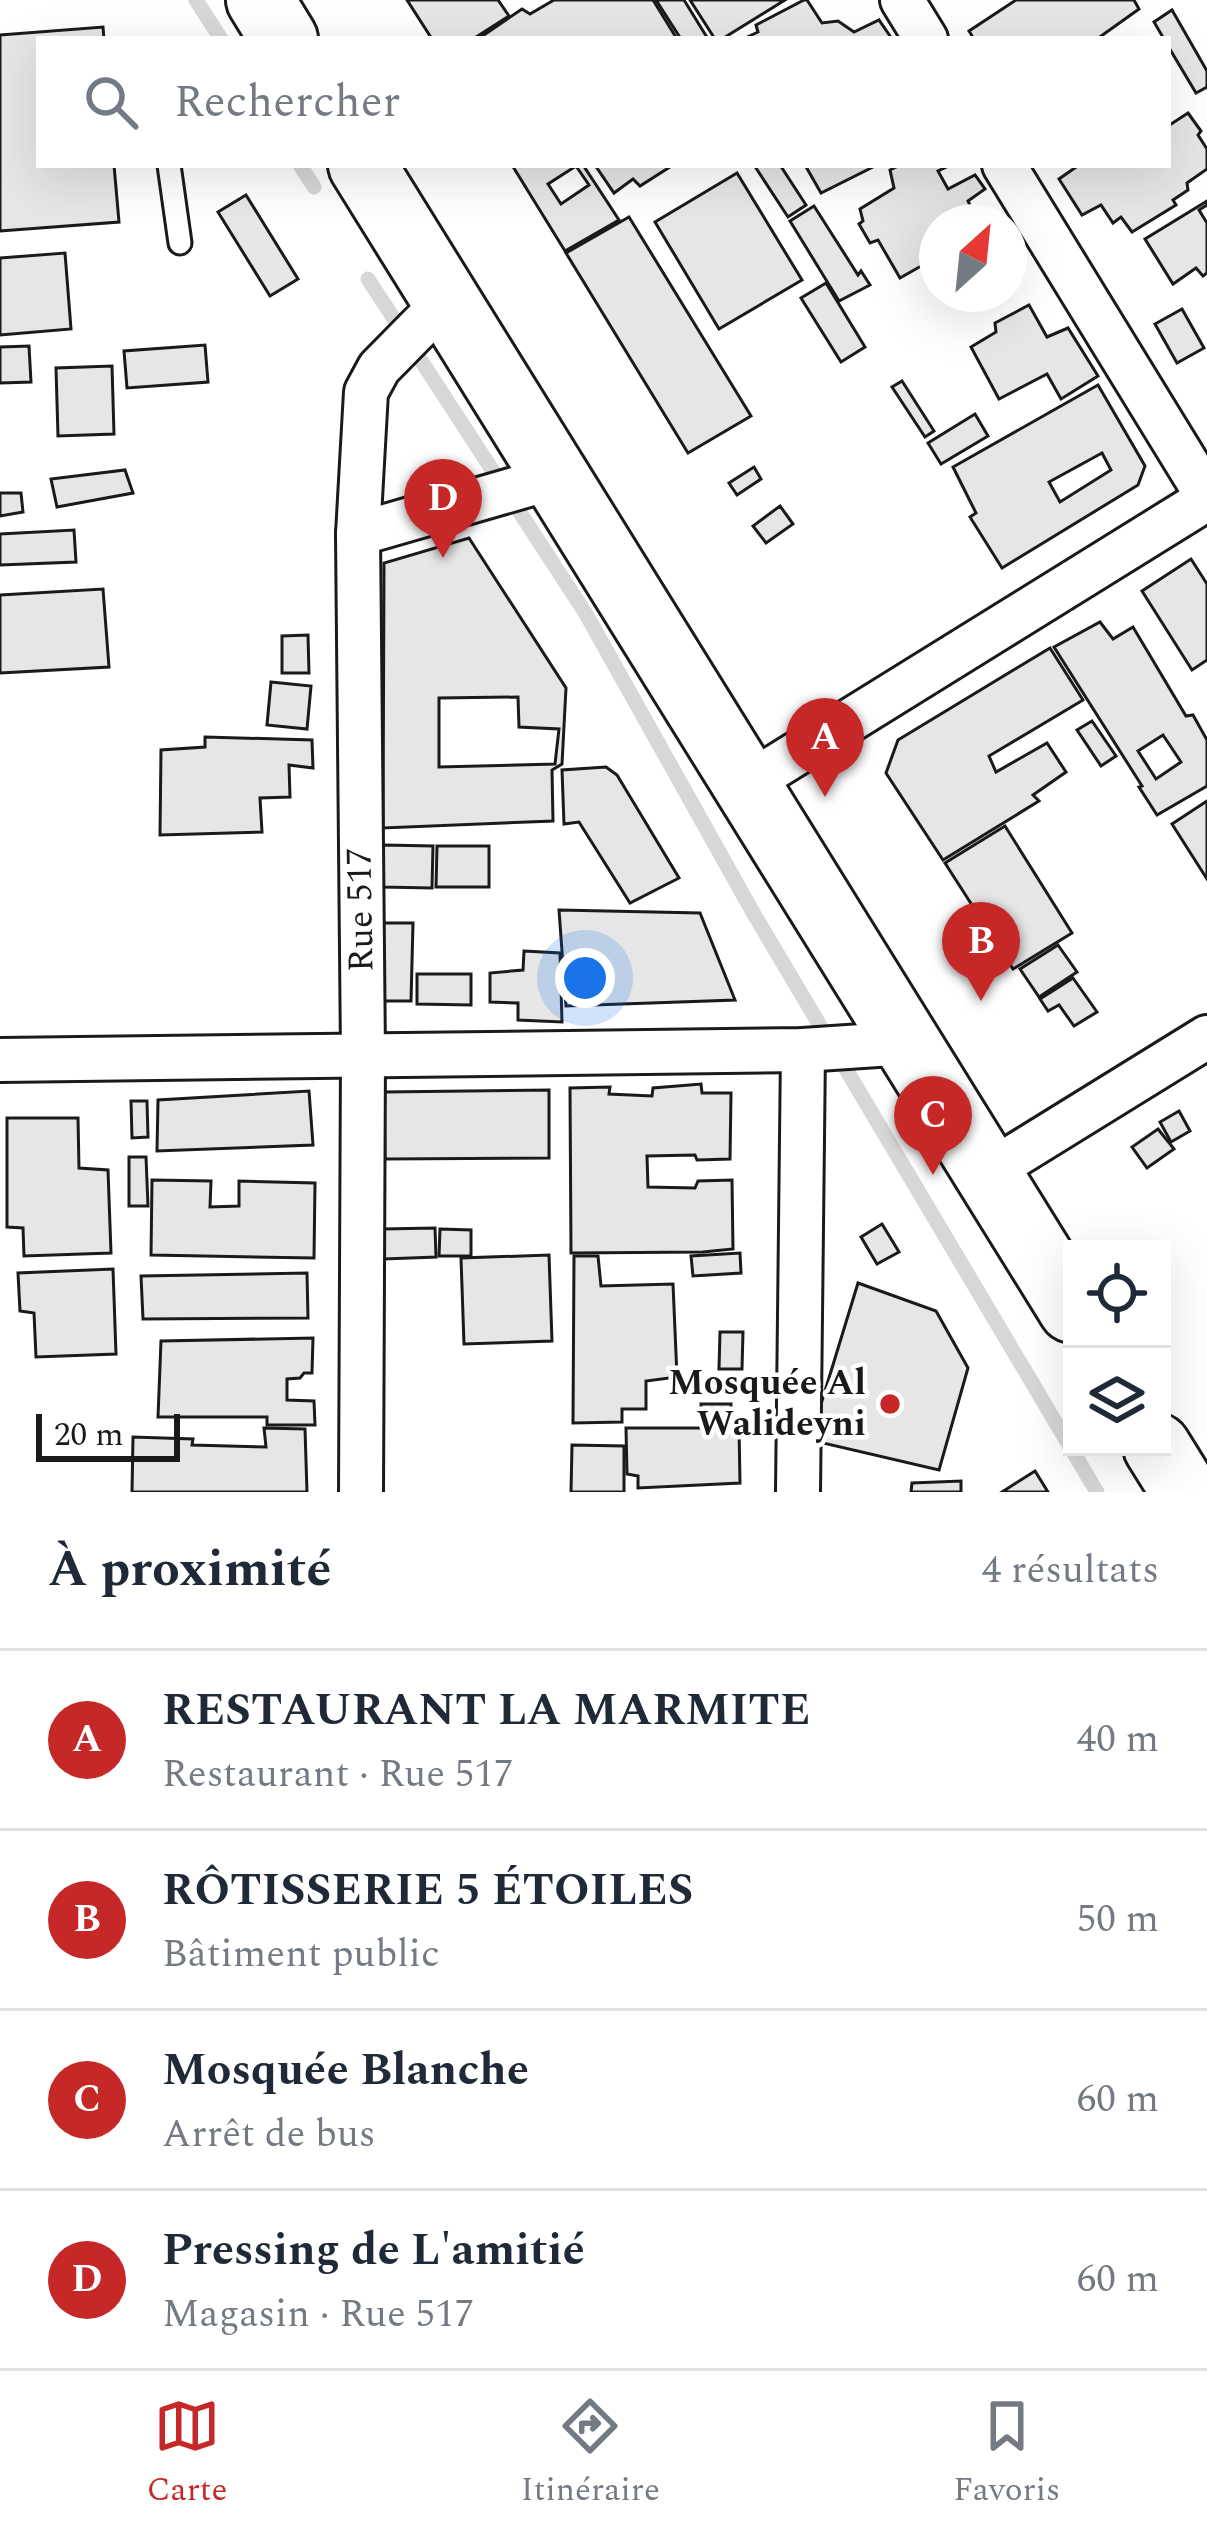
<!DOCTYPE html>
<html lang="fr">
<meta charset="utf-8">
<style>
:root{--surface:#fff;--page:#f2f2f3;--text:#1f2937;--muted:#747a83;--line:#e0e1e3;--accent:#c62828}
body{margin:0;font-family:Spectral,serif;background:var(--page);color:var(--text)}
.controls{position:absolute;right:36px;bottom:36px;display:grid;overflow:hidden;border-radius:0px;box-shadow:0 12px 48px #0002}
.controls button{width:108px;height:108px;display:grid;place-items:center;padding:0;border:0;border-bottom:3px solid var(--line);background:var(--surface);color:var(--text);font:60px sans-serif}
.compass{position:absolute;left:919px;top:204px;width:108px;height:108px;border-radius:50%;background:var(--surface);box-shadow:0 12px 48px #0002;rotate:27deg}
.scale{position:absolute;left:36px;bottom:30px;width:144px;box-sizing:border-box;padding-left:12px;border:6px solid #1a1a1a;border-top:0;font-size:33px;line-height:42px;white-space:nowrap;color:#1a1a1a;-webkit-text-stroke:9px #fff;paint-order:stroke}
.you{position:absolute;left:585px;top:978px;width:42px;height:42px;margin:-30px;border:9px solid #fff;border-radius:50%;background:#1a73e8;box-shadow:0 0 0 18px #1a73e833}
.badge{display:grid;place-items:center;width:78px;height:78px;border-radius:50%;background:var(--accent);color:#fff;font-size:39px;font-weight:700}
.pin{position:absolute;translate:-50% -99px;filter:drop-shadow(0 3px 6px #0008)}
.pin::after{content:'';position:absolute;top:63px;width:42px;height:36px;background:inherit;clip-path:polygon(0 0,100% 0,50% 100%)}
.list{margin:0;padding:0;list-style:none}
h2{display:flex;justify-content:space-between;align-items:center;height:156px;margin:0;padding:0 48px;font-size:51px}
h2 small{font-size:39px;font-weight:400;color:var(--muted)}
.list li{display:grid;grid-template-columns:78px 1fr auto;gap:36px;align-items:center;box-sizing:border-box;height:180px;padding:0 48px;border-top:3px solid var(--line)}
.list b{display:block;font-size:45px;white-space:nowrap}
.list p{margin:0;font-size:39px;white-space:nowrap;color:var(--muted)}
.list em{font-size:39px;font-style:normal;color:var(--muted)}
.icon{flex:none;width:66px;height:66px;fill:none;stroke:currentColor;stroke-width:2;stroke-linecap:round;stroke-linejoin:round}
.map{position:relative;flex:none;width:1207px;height:1492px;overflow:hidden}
.search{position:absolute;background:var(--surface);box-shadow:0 12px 48px #0002;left:36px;right:36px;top:36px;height:132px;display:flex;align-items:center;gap:30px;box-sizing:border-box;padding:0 42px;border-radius:0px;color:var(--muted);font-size:45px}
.sheet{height:876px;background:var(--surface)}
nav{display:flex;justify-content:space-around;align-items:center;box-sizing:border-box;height:168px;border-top:3px solid var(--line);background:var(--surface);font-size:33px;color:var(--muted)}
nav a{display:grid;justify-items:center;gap:6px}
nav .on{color:var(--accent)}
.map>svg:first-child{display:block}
</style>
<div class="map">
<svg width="1207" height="1492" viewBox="0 0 1207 1492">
<rect width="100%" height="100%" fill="#fff"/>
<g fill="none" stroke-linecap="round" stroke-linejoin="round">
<g stroke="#d7d7d7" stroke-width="15">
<polyline points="196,0 221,39"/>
<polyline points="300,165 314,187"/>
<polyline points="368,279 586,614 755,916 1097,1492"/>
</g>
</g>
<g fill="#e6e6e6" stroke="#1a1a1a" stroke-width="3" fill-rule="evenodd">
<polygon points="407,0 498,0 509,16 473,39 432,39"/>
<polygon points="554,0 653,0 677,39 478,39 522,9 530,14"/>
<polygon points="656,0 684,0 708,39 681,39"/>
<polygon points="690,0 785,0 722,39 715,39"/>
<polygon points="804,0 807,0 822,23 838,21 854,32 879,20 892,39 743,39 758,32 756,25"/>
<polygon points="1016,0 1134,0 1139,9 1097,39 974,39 969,31"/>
<polygon points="1172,10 1207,71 1207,87 1196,93 1168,46 1168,39 1164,39 1154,22"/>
<polygon points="103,27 104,39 39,39 39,165 114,165 119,222 0,231 0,35"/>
<polygon points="1188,113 1201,131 1198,135 1207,149 1207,169 1187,183 1188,190 1173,200 1176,205 1132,232 1121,217 1113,223 1101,205 1082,215 1059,179 1079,165 1168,165 1168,126"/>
<path d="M 512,165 L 583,165 L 619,220 L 565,251 ZM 576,166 L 589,185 L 561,204 L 548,184 Z"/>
<polygon points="595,165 673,165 640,186 633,179 614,193"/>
<polygon points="754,165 780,165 806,205 788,217"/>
<polygon points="805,165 877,165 821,193"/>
<polygon points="900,165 951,165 938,171 948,189 975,175 985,189 968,201 978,222 937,222 937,257 900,278 878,240 870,243 859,224 863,221 860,209 894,188 890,170"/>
<polygon points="737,173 802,280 719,329 655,222"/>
<polygon points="246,195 298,279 270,296 218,212"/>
<polygon points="1207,201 1207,205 1199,210 1207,223 1207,273 1203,276 1196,268 1173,284 1145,239"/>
<polygon points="814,206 858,275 861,271 870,285 839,301 790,221"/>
<polygon points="629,217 751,416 688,453 566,253"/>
<polygon points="65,253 71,329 0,335 0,258"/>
<polygon points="826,283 865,347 841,362 801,298"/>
<polygon points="1029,305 1047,337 1068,328 1098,376 1061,399 1047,374 999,399 971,347 996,332 995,323"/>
<polygon points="1182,309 1204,348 1177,363 1155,324"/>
<polygon points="205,345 208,382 127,388 124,351"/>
<polygon points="29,346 31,382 0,383 0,347"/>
<polygon points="112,366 114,434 58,436 56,368"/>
<polygon points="902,381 934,431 925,437 892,387"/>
<path d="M 1098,385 L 1145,466 L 1138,485 L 1002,568 L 970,517 L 976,513 L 953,467 ZM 1102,453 L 1111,470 L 1060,502 L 1049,482 Z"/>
<polygon points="975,414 988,436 941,464 928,443"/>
<polygon points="754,467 761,479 737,495 729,483"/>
<polygon points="125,470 133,493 57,507 51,479"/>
<polygon points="0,493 21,493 23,512 0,516"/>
<polygon points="780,506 793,524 766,543 753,526"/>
<polygon points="74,530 76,562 0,565 0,534"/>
<path d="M 469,538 L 566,688 L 562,764 L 552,770 L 553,821 L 383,828 L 384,563 ZM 518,697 L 519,727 L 559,729 L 555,764 L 439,767 L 439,698 Z"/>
<polygon points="1191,559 1207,584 1207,660 1192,670 1142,591"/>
<polygon points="103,589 109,667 0,673 0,595"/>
<path d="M 1100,622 L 1113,639 L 1133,627 L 1186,716 L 1193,715 L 1207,740 L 1207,786 L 1157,815 L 1139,787 L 1142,786 L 1054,647 ZM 1163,735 L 1181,762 L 1156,779 L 1138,751 Z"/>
<polygon points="308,635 309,673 282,673 282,636"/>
<polygon points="1050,648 1083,700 989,756 996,772 1047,743 1066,772 1033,795 1039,801 943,860 886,773 898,740"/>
<polygon points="271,682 311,686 307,729 267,725"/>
<polygon points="1092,721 1116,756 1101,766 1077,730"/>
<polygon points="205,737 312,740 313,768 289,765 290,797 260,798 262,832 160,835 161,750 205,747"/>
<polygon points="606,767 617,775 679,878 630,903 579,822 564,824 562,770"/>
<polygon points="1207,801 1207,879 1172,824"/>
<polygon points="1005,826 1072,933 1013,969 945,863"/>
<polygon points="383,845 433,846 432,888 382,887"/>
<polygon points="437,846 489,846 489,887 436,887"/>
<polygon points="559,910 700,913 735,1000 566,1006"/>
<polygon points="383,923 413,923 411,1001 381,1001"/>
<polygon points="1058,945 1077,972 1039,997 1020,969"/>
<polygon points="524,951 560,953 562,1022 518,1020 518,1003 490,1002 490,973 523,970"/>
<polygon points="417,974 471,974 471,1005 417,1004"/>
<polygon points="1073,978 1097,1012 1074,1026 1059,1005 1048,1011 1040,999"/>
<polygon points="701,1084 702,1093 731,1093 730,1159 697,1160 695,1155 647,1156 648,1187 695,1188 698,1181 732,1180 733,1249 703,1252 571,1253 570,1088 610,1087 609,1094 652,1096 653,1088"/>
<polygon points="549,1090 549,1158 385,1159 384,1092"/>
<polygon points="309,1091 313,1145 157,1151 158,1100"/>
<polygon points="131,1101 147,1101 148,1137 132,1138"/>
<polygon points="1179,1111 1190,1131 1171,1142 1160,1122"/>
<polygon points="7,1118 78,1118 79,1168 108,1170 111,1253 24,1256 23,1228 7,1227"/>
<polygon points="1158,1129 1174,1149 1147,1168 1132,1147"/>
<polygon points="129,1157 146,1157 148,1206 129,1206"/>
<polygon points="152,1180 211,1181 210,1207 239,1206 239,1181 315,1183 314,1258 151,1255"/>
<polygon points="882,1224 899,1252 877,1264 861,1237"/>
<polygon points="435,1228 436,1257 384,1259 383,1229"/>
<polygon points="440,1229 471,1230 471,1256 439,1256"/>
<polygon points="740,1253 741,1273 693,1276 691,1256"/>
<polygon points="549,1255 552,1341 464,1344 461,1258"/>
<polygon points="574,1256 598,1256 601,1286 673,1284 677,1377 646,1381 646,1409 622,1409 622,1422 573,1423"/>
<polygon points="113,1269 116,1354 36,1357 34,1313 20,1311 18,1273"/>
<polygon points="307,1273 308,1318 143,1319 141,1276"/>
<polygon points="858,1283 936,1311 968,1368 939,1470 810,1440"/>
<polygon points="720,1332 743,1332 742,1369 719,1369"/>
<polygon points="313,1338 312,1373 304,1373 300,1378 287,1379 287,1400 314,1401 315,1425 267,1425 267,1417 158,1417 161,1341"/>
<rect x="701" y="1404" width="30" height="13"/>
<polygon points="264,1428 305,1429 307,1492 132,1492 133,1437 193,1439 192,1445 266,1447"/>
<polygon points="626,1428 739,1428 740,1483 638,1488 638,1476 627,1474"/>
<polygon points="572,1445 624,1446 624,1492 571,1492"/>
<polygon points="1035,1471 1048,1492 1002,1492"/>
<polygon points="961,1481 961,1492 911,1492 912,1483"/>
</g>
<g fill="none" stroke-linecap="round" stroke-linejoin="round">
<defs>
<polyline id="lane" points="169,165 180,243"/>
<g id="street">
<polyline points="902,0 926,39"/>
<polyline points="1004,165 1207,496"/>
<polyline points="358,534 366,392 379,368 446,300"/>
<polyline points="746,785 1207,499"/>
<polyline points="0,1060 803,1050 907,1043"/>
<polyline points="987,1173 1207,1037"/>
<polyline points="361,1492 363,1055 358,534 556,477"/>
<polyline points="798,1492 803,1050"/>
</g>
<g id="primary">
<polyline points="260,0 284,39"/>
<polyline points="362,165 1072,1309"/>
<polyline points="1157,1447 1185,1492"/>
</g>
</defs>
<use href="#lane" stroke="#1a1a1a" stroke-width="27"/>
<use href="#street" stroke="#1a1a1a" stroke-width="48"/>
<use href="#primary" stroke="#1a1a1a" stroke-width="72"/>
<use href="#lane" stroke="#fff" stroke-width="21"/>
<use href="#street" stroke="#fff" stroke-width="42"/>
<use href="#primary" stroke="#fff" stroke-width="66"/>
</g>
<circle fill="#c62828" stroke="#fff" stroke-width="4.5" cx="890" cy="1404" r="12"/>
<g text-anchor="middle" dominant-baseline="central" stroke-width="9" stroke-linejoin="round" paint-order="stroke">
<g font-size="36" fill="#1a1a1a" stroke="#fff">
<text transform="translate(361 910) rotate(-91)">Rue 517</text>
</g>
<g font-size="36" font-weight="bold" fill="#1a1a1a" stroke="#fff" text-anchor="end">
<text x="866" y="1383">Mosquée Al<tspan x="866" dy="41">Walideyni</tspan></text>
</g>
</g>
</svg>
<div class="controls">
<button><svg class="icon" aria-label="locate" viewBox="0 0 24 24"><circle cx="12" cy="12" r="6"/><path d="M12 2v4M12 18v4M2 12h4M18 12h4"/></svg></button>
<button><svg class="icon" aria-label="layers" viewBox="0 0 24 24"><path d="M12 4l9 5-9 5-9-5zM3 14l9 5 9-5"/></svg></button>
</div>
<svg class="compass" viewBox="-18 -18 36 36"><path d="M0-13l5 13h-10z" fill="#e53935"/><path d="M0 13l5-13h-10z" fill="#747a83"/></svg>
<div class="scale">20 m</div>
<div class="you"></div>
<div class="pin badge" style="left:825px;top:797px">A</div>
<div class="pin badge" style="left:981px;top:1001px">B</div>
<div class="pin badge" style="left:933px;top:1175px">C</div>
<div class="pin badge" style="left:443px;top:558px">D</div>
<div class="search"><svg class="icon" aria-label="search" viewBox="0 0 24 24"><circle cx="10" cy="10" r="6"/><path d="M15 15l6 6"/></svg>Rechercher</div>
</div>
<section class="sheet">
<h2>À proximité<small>4 résultats</small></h2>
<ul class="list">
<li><span class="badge">A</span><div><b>RESTAURANT LA MARMITE</b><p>Restaurant · Rue 517</p></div><em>40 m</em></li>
<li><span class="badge">B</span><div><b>RÔTISSERIE 5 ÉTOILES</b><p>Bâtiment public</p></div><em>50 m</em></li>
<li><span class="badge">C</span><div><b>Mosquée Blanche</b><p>Arrêt de bus</p></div><em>60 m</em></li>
<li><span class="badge">D</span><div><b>Pressing de L'amitié</b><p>Magasin · Rue 517</p></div><em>60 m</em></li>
</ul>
</section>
<nav>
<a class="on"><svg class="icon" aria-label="map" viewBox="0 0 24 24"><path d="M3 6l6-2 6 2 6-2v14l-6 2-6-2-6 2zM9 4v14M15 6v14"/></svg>Carte</a>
<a><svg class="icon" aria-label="directions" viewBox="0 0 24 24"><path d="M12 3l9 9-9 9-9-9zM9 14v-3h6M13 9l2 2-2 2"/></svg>Itinéraire</a>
<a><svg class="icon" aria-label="saved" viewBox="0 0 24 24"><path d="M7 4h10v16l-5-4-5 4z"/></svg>Favoris</a>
</nav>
